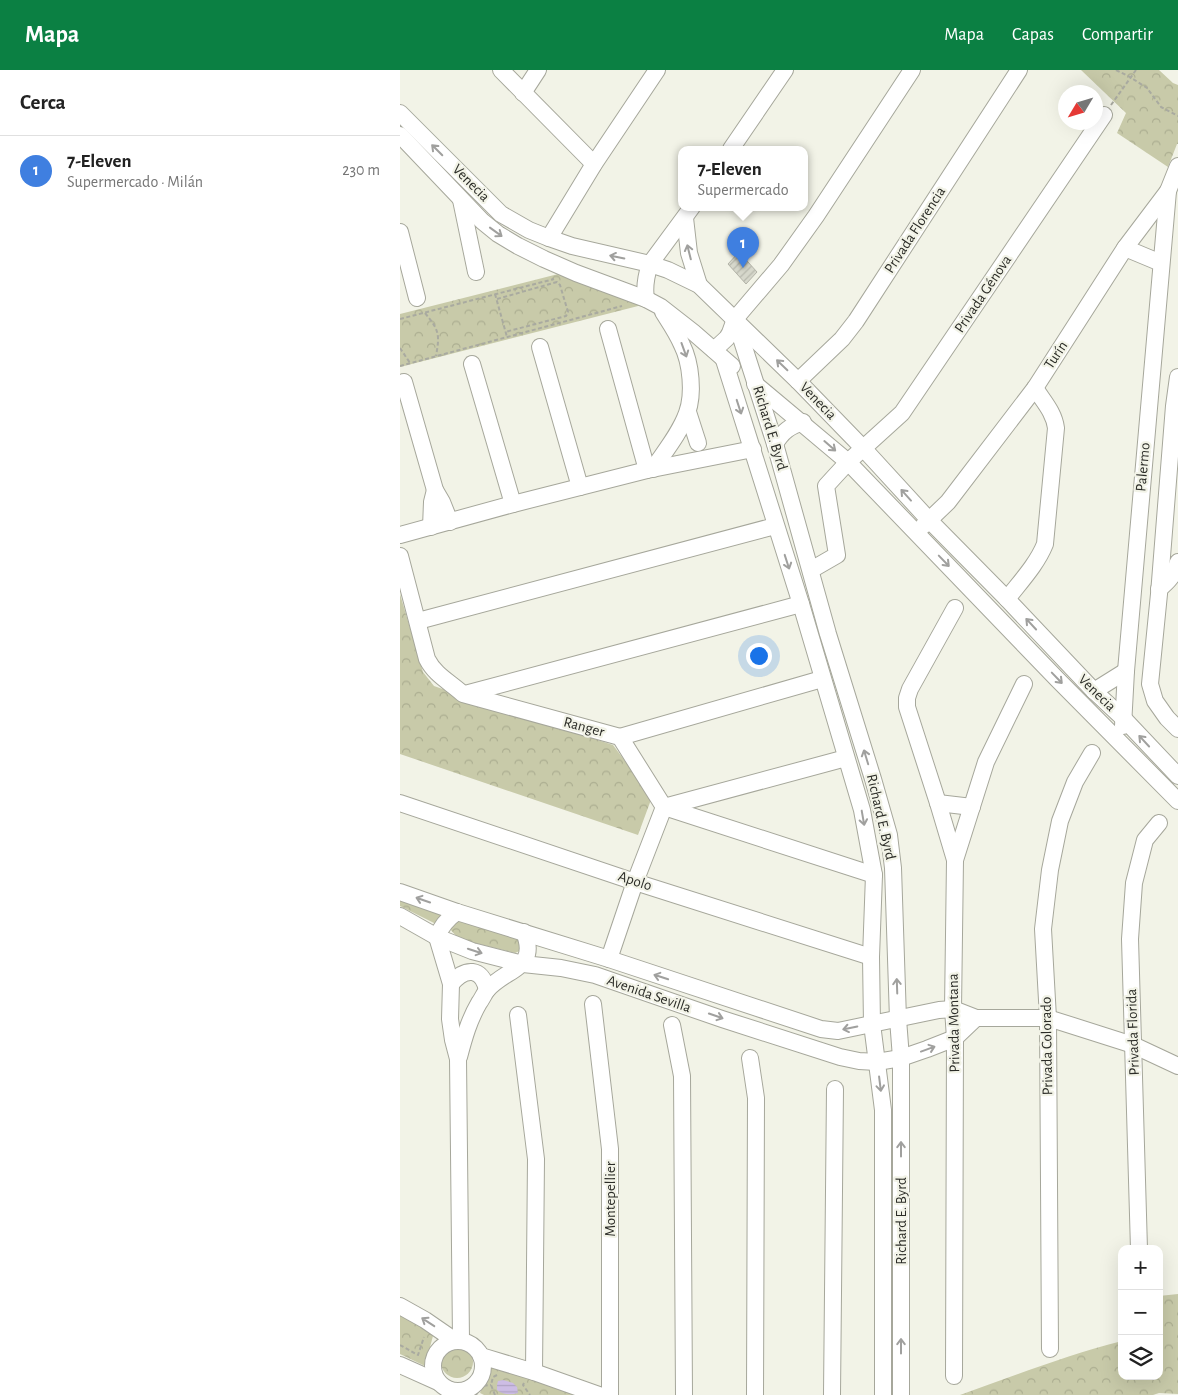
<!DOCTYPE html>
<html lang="es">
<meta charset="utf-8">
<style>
:root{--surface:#fff;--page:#f2f2f2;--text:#222;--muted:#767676;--line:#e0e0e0;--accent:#0b8043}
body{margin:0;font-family:"Alegreya Sans",sans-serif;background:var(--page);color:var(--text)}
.controls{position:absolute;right:15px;bottom:15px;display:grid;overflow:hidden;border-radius:10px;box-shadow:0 5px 20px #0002}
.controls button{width:45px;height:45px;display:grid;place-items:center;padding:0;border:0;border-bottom:1px solid var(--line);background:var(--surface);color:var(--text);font:25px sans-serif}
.compass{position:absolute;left:658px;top:15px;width:45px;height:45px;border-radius:50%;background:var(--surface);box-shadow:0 5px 20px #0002;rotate:232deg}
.you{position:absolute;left:358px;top:585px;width:18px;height:18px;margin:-12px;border:4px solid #fff;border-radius:50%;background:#1a73e8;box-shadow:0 0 0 8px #1a73e833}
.badge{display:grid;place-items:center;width:32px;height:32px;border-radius:50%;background:var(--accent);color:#fff;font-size:16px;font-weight:700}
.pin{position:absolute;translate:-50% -41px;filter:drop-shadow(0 1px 2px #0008)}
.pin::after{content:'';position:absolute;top:26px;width:18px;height:15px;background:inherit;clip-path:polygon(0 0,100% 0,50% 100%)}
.popup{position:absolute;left:278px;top:76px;width:130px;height:65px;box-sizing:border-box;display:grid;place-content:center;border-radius:10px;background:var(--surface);filter:drop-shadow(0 1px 4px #0005);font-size:16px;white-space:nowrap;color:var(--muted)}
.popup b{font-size:19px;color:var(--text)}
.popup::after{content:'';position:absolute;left:50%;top:100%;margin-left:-10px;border:10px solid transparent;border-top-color:var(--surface)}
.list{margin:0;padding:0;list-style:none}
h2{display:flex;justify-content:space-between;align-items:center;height:65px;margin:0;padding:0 20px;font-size:21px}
h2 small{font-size:16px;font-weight:400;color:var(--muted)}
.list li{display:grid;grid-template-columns:32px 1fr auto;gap:15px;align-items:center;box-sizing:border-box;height:70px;padding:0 20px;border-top:1px solid var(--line)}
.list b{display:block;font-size:19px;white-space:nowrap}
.list p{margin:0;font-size:16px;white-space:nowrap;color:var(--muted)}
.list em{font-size:16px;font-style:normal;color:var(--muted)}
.icon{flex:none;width:28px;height:28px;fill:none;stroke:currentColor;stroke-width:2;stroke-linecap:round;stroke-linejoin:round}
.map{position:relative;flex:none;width:778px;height:1325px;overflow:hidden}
header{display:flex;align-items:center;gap:30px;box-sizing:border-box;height:70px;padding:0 25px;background:var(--accent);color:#fff}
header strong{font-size:24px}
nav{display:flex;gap:28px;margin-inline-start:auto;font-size:18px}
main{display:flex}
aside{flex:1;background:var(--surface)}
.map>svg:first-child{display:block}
</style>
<header>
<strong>Mapa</strong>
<nav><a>Mapa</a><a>Capas</a><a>Compartir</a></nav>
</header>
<main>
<aside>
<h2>Cerca<small></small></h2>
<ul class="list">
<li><span class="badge" style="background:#3f7fe0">1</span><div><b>7-Eleven</b><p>Supermercado · Milán</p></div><em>230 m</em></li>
</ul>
</aside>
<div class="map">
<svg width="778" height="1325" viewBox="0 0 778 1325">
<defs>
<pattern id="park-crowns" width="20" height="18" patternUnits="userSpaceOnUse" patternTransform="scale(1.25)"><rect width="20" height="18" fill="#c8caa9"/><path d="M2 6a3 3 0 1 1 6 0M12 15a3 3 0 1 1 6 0" fill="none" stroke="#acae91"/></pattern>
<pattern id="water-rules" width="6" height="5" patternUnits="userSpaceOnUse" patternTransform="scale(1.25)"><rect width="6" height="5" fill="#cdbde5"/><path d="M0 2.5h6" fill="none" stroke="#b0a3c4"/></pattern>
<pattern id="building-hatch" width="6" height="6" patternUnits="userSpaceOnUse" patternTransform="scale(1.25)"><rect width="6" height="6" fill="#d6d7cb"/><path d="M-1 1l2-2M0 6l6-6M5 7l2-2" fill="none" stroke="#b8b9ae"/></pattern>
</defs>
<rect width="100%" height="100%" fill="#f2f3e7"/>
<g fill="url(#park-crowns)">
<polygon points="681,0 759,0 773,13 778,15 778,74 777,74 768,97 717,63 726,43"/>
<polygon points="166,202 242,235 0,297 0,244"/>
<polygon points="0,524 23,602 34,616 54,623 213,675 252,727 238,765 0,684"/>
<polygon points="0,827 43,842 38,855 0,836"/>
<polygon points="57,850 117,864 122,880 115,883 71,872 57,867 50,859"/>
<path d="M 778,1224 L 778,1324 L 759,1323 L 753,1325 L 560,1325 C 613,1306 667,1285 722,1271 L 722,1306 L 759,1306 L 759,1226 Z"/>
<polygon points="0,1243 34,1262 25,1296 0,1284"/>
<circle cx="57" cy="1292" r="16"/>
<polygon points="100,1296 178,1325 84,1325 80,1323 90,1298"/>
</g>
<path fill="url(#water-rules)" d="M 103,1310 L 113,1313 L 117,1317 L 118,1323 C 111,1325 103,1325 97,1320 L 97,1315 L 98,1311 Z"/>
<polygon fill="url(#building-hatch)" stroke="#b3b3a8" points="339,182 357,202 346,214 328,194"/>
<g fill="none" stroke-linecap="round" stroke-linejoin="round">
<defs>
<g id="minor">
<polyline points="101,0 194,94"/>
<polyline points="123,23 138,0"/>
<polyline points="0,43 101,144 129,160 149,168 172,176 250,194 268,200 299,215 398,311 463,378 529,450 607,529 694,621 724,649 778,706"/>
<polyline points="0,65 82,151 98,164 118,176 144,189 176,203 246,229 261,237 293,262 332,296"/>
<polyline points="331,79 385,0"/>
<polyline points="61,130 76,202"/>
<polyline points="285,148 289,183 299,215"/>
<polyline points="0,162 17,228"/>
<polyline points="149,168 194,94 257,0"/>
<polyline points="725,178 761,193"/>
<path d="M 246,229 C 244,217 246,206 250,194 L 292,137"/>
<polyline points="335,249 375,374 428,564 473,709 489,765 493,798 498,949 501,988 501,1325"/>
<polyline points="208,259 247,400"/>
<polyline points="140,277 180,417"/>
<polyline points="314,280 327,268 330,263 335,249 381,195 416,146 512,0"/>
<polyline points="324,290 401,534 462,740 474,805 471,887 472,954 483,1040 483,1325"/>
<polyline points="72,294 113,434"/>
<polyline points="778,307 774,336 759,524 750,614 755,631 767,648 778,659"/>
<polyline points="398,311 442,269 456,251 619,0"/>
<polyline points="4,312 35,420 42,432 50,452"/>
<polyline points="355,314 448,392 657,609 778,731"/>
<polyline points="288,342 298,373"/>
<path d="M 375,374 C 382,362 390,356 403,352"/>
<path d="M 253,399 C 265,381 280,363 287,343 C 294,324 291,293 282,275 C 277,263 270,253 263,242"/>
<polyline points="523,456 548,432 635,318 725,178 768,121 778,96"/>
<polyline points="31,457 32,432 35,420"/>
<polyline points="0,465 113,434 247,400 353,379"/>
<path d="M 0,486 L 27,589 C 35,605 50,612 63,624 L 220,667 L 264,737"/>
<polyline points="411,500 437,485 426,416 448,392 502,343 704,45"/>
<path d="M 759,519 C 769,511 775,504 778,492"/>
<path d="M 607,529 C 621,511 637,494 645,474 L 656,358 C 654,342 643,331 635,318"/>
<polyline points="18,551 375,456"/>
<polyline points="694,621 726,601"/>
<polyline points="65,624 401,534"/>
<polyline points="723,656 726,601 768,121"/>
<polyline points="220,667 422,609"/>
<polyline points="0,733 235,812 471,887"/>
<polyline points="538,733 572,737"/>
<polyline points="264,737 474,805"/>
<polyline points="264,737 446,688"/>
<polyline points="555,790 538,733 507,637 507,628 510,619 555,538"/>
<polyline points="0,822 57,842 209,889 421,959 438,961 539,940 553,939 576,948 648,948 733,975 778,996"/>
<path d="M 57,842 C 47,849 41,856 37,867 L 51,914 L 50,949 L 53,970 L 58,989 L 61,1270"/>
<polyline points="0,846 37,867 72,881 123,894 161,898 195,905 322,949 440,987 459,991 477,992 501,988 527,979 555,968 576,948"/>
<polyline points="209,889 235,812 264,737"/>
<path d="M 51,914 C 65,897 82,897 87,920"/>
<polyline points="193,934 210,1079 210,1325"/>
<polyline points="118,945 136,1089 134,1302"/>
<polyline points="272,955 282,1006 284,1325"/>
<path d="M 59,987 C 64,968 69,950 79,933 C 82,929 84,924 87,920 C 106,898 139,899 124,862"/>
<polyline points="350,988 356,1028 355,1325"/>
<polyline points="739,1179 730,869 734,813 745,770 759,753"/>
<polyline points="0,1236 25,1250 54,1270"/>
<circle cx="58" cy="1296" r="25"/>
<polyline points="650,1279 648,948 643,859 650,800 660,751 675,712 692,683"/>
<polyline points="81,1286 134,1302 199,1325"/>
<polyline points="0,1295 38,1312"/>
<polyline points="554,1306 555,968 553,939 555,790 586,692 624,614"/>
<polyline points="432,1325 435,1019"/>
</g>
</defs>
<use href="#minor" stroke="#a6a79b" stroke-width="18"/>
<g stroke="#a9aaa0" stroke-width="2" stroke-dasharray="4 2.5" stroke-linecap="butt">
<polyline points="716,0 730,7 747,18 761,37 778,46"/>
<polyline points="711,35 736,0"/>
<polyline points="95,224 107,267"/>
<polyline points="97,229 157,212 160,215 168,242 166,246 105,262"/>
<path d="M 25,243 C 39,260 40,264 36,286"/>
<polyline points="0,249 154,209"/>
<polyline points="0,278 10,293"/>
<polyline points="0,296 222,236"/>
<polyline points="0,1275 18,1285 24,1267"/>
<polyline points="77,1313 81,1316"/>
<polyline points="124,1313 123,1315 130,1325"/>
<polyline points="76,1325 81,1316 91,1315"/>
<polyline points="95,1325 91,1315 93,1307 97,1305"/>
</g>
<use href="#minor" stroke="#fff" stroke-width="16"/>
</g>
<defs><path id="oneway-shaft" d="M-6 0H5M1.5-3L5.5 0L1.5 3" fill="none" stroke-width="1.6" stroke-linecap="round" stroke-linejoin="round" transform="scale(1.25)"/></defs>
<g stroke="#a0a09e">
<use href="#oneway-shaft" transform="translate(37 80) rotate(-135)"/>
<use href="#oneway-shaft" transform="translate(96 162) rotate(36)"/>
<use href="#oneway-shaft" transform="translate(289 182) rotate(-104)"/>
<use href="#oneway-shaft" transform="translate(217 187) rotate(-168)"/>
<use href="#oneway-shaft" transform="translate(284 280) rotate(70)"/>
<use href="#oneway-shaft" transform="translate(382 295) rotate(-136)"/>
<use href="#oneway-shaft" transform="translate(339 337) rotate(72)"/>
<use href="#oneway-shaft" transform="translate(430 376) rotate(41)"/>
<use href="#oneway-shaft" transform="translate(506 425) rotate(-132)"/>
<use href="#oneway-shaft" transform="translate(544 491) rotate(46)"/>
<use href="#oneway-shaft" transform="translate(387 492) rotate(72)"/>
<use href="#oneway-shaft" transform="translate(631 554) rotate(-133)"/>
<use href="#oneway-shaft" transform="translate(657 608) rotate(46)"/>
<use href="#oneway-shaft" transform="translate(744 671) rotate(-133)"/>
<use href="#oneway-shaft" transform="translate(466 687) rotate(-107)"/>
<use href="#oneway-shaft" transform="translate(463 748) rotate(80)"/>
<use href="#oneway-shaft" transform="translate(23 830) rotate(-161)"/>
<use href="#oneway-shaft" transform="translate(75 881) rotate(18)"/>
<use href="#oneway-shaft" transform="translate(261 907) rotate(-162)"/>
<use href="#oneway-shaft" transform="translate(497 916) rotate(-92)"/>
<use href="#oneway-shaft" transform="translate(316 946) rotate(19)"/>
<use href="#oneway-shaft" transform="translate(450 958) rotate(168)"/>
<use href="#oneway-shaft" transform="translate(528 979) rotate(-20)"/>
<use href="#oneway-shaft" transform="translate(480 1014) rotate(83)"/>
<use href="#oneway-shaft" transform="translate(501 1079) rotate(-90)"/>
<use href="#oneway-shaft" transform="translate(28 1252) rotate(-147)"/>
<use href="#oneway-shaft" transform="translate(501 1276) rotate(-90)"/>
</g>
<g text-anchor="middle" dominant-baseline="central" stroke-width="4.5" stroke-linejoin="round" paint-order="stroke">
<g font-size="15" fill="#2b2c27" stroke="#f2f3e7">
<text transform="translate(71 113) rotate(45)">Venecia</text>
<text transform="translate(515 160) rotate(-57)">Privada Florencia</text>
<text transform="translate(583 224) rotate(-56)">Privada Génova</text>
<text transform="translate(656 285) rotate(-57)">Turín</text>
<text transform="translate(418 331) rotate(46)">Venecia</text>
<text transform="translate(370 358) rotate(73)">Richard E. Byrd</text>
<text transform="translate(743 397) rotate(-85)">Palermo</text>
<text transform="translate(697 623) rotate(44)">Venecia</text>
<text transform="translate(184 657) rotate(15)">Ranger</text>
<text transform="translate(481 747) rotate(77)">Richard E. Byrd</text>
<text transform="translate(235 811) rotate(18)">Apolo</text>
<text transform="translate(249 924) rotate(19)">Avenida Sevilla</text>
<text transform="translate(554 953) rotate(-91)">Privada Montana</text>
<text transform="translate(733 962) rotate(-92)">Privada Florida</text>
<text transform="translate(647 976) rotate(-91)">Privada Colorado</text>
<text transform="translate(210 1129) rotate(-90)">Montepellier</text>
<text transform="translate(501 1151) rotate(-90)">Richard E. Byrd</text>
</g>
</g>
</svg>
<div class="controls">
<button>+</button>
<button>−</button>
<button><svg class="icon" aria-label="layers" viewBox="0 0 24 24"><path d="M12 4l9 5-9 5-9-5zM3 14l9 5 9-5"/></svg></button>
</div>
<svg class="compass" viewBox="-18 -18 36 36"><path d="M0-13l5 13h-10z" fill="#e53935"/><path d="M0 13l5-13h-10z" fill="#767676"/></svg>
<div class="you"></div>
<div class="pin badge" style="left:343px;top:198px;background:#3f7fe0">1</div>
<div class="popup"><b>7-Eleven</b>Supermercado</div>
</div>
</main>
